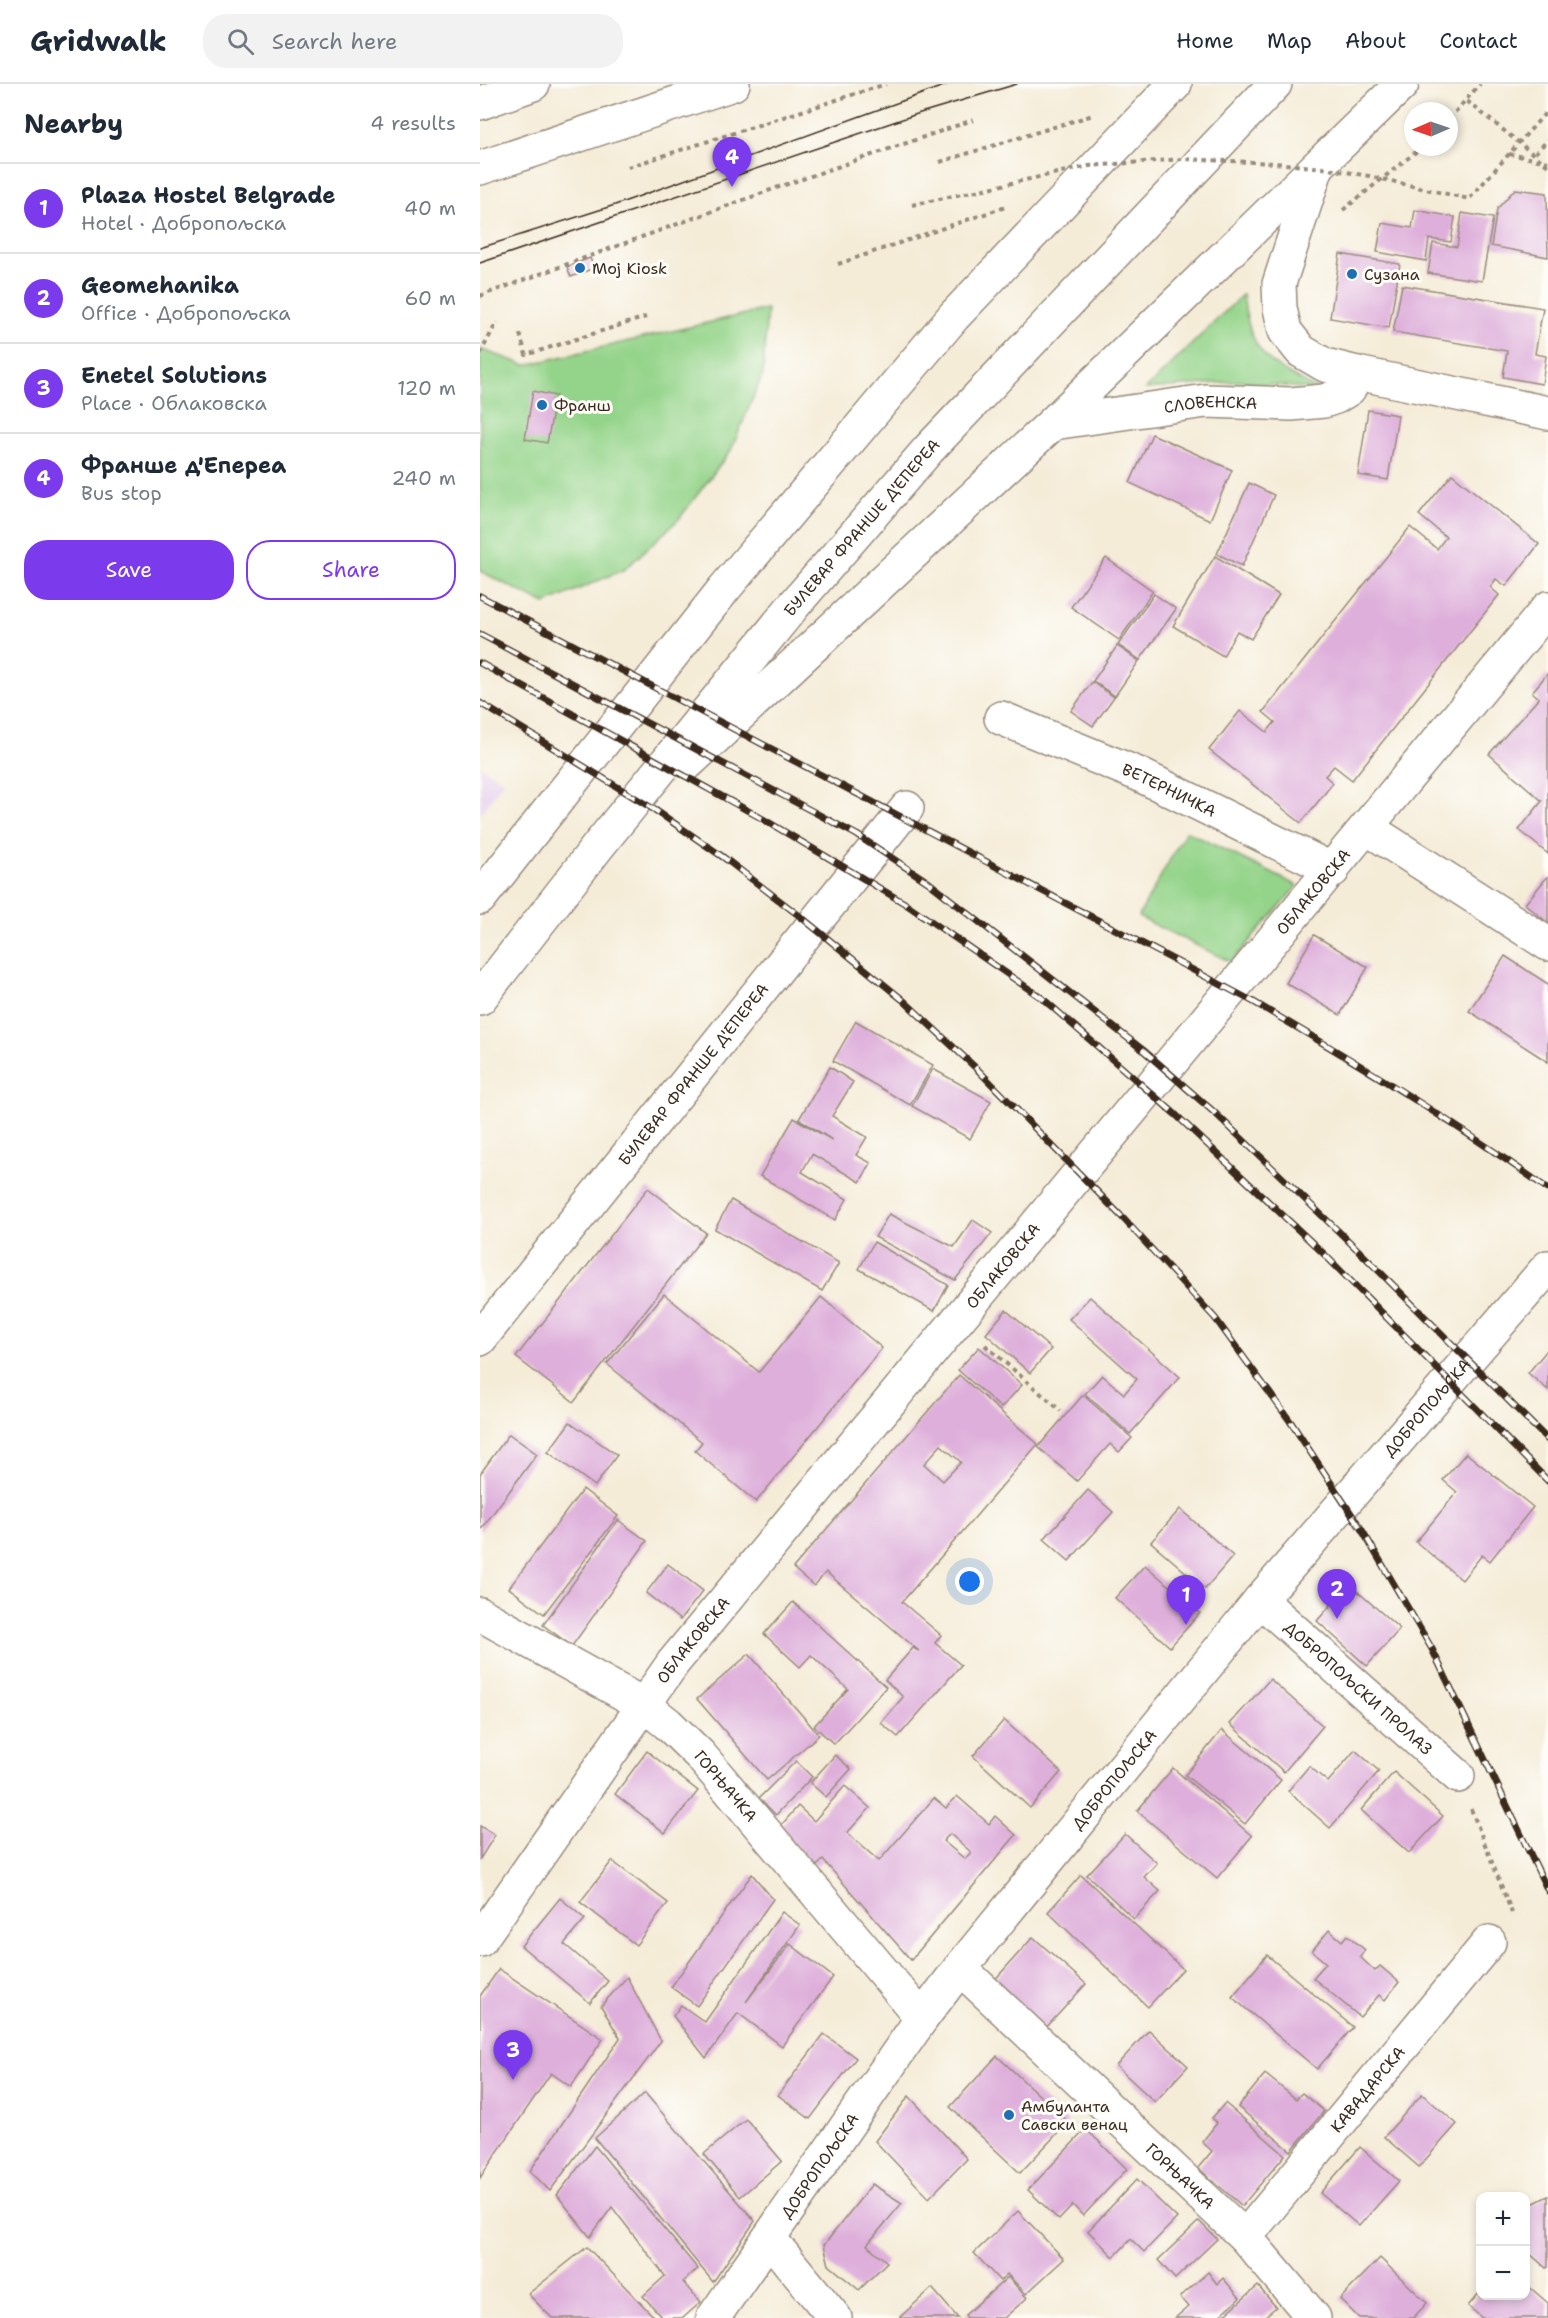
<!DOCTYPE html>
<meta charset="utf-8">
<style>
:root{--surface:#fff;--page:#f2f2f3;--text:#1f2937;--muted:#747a83;--line:#e0e1e3;--accent:#7c3aed}
body{margin:0;font-family:"Shantell Sans",sans-serif;background:var(--page);color:var(--text)}
.controls{position:absolute;right:18px;bottom:18px;display:grid;overflow:hidden;border-radius:12px;box-shadow:0 3px 9px #0003}
.controls button{width:54px;height:54px;display:grid;place-items:center;padding:0;border:0;border-bottom:2px solid var(--line);background:var(--surface);color:var(--text);font:30px sans-serif}
.compass{position:absolute;left:924px;top:18px;width:54px;height:54px;border-radius:50%;background:var(--surface);box-shadow:0 3px 9px #0003;rotate:268deg}
.you{position:absolute;left:490px;top:1498px;width:21px;height:21px;margin:-15px;border:4px solid #fff;border-radius:50%;background:#1a73e8;box-shadow:0 0 0 9px #1a73e833}
.badge{display:grid;place-items:center;width:39px;height:39px;border-radius:50%;background:var(--accent);color:#fff;font-size:20px;font-weight:700}
.pin{position:absolute;translate:-50% -50px;filter:drop-shadow(0 2px 3px #0008)}
.pin::after{content:'';position:absolute;top:32px;width:21px;height:18px;background:inherit;clip-path:polygon(0 0,100% 0,50% 100%)}
.list{margin:0;padding:0;list-style:none}
h2{display:flex;justify-content:space-between;align-items:center;height:78px;margin:0;padding:0 24px;font-size:26px}
h2 small{font-size:20px;font-weight:400;color:var(--muted)}
.list li{display:grid;grid-template-columns:39px 1fr auto;gap:18px;align-items:center;box-sizing:border-box;height:90px;padding:0 24px;border-top:2px solid var(--line)}
.list b{display:block;font-size:22px;white-space:nowrap}
.list p{margin:0;font-size:20px;white-space:nowrap;color:var(--muted)}
.list em{font-size:20px;font-style:normal;color:var(--muted)}
.actions{display:flex;gap:12px;padding:18px 24px}
.actions a{flex:1;padding:14px 0;border:2px solid var(--accent);border-radius:24px;text-align:center;font-size:21px;color:var(--accent)}
.actions .main{background:var(--accent);color:#fff}
.icon{flex:none;width:33px;height:33px;fill:none;stroke:currentColor;stroke-width:2;stroke-linecap:round;stroke-linejoin:round}
.map{position:relative;flex:none;width:1068px;height:2234px;overflow:hidden}
header{display:flex;align-items:center;gap:36px;box-sizing:border-box;height:84px;padding:0 30px;background:var(--surface);border-bottom:2px solid var(--line)}
header strong{font-size:28px}
nav{display:flex;gap:33px;margin-inline-start:auto;font-size:21px}
.search{width:420px;height:54px;background:var(--page);display:flex;align-items:center;gap:15px;box-sizing:border-box;padding:0 21px;border-radius:24px;color:var(--muted);font-size:22px}
main{display:flex}
aside{flex:1;background:var(--surface)}
.map>svg:first-child{display:block}
</style>
<header>
<strong>Gridwalk</strong>
<div class="search"><svg class="icon" aria-label="search" viewBox="0 0 24 24"><circle cx="10" cy="10" r="6"/><path d="M15 15l6 6"/></svg>Search here</div>
<nav><a>Home</a><a>Map</a><a>About</a><a>Contact</a></nav>
</header>
<main>
<aside>
<h2>Nearby<small>4 results</small></h2>
<ul class="list">
<li><span class="badge">1</span><div><b>Plaza Hostel Belgrade</b><p>Hotel · Добропољска</p></div><em>40 m</em></li>
<li><span class="badge">2</span><div><b>Geomehanika</b><p>Office · Добропољска</p></div><em>60 m</em></li>
<li><span class="badge">3</span><div><b>Enetel Solutions</b><p>Place · Облаковска</p></div><em>120 m</em></li>
<li><span class="badge">4</span><div><b>Франше д'Епереа</b><p>Bus stop</p></div><em>240 m</em></li>
</ul>
<div class="actions"><a class="main">Save</a><a>Share</a></div>
</aside>
<div class="map">
<svg width="1068" height="2234" viewBox="0 0 1068 2234">
<rect width="100%" height="100%" fill="#fdfcf7"/>
<filter id="ink" filterUnits="userSpaceOnUse"><feTurbulence type="fractalNoise" baseFrequency=".0167" numOctaves="2"/><feDisplacementMap in="SourceGraphic" scale="12" xChannelSelector="R" yChannelSelector="G"/><feConvolveMatrix kernelMatrix="1 2 1 2 8 2 1 2 1" color-interpolation-filters="sRGB"/></filter>
<filter id="wash" filterUnits="userSpaceOnUse"><feTurbulence type="fractalNoise" baseFrequency=".008" numOctaves="4" result="noise"/><feDisplacementMap in="SourceGraphic" scale="24" xChannelSelector="R" yChannelSelector="G"/><feGaussianBlur stdDeviation="1.35" result="paint"/><feColorMatrix in="noise" values="0 0 0 0 0 0 0 0 0 0 0 0 0 0 0 0 0 1.4 0 .05"/><feComposite in="paint" operator="in"/></filter>
<g filter="url(#wash)">
<rect width="100%" height="100%" fill="#f5ecd8"/>
<polygon fill="#e7d2ef" points="0,682 24,697 0,731"/>
<g fill="#94d48a" stroke="#687f54" stroke-width="1.5">
<path d="M 763,210 C 770,271 788,280 839,306 L 762,297 L 666,305 Z"/>
<polygon points="287,225 283,290 251,366 199,435 145,485 65,520 0,487 0,265 46,281"/>
<polygon points="706,747 818,802 751,878 658,833"/>
</g>
<g id="blocks">
<g fill="#deafdb" fill-rule="evenodd">
<polygon points="1035,105 1067,109 1068,173 1011,162 1017,125"/>
<polygon points="935,126 975,133 971,158 949,155 946,177 897,168 902,139 932,144"/>
<polygon points="982,129 1013,134 1002,197 948,189 953,159 977,163"/>
<polygon points="860,170 920,180 909,244 850,234"/>
<polygon points="110,174 114,184 91,193 87,183"/>
<polygon points="922,201 1063,224 1055,270 1066,272 1062,300 1023,293 1027,267 913,248"/>
<polygon points="53,307 76,312 67,359 45,355"/>
<polygon points="888,326 918,331 908,396 878,391"/>
<polygon points="672,350 752,386 730,436 650,399"/>
<polygon points="972,390 1059,460 1026,502 1016,495 1010,503 1019,511 872,696 854,682 845,692 853,699 821,739 729,666 760,627 787,648 795,638 783,628 930,443 957,465 966,453 939,431"/>
<polygon points="769,399 794,411 762,482 737,470"/>
<polygon points="735,472 799,511 771,555 757,547 743,572 693,542"/>
<polygon points="626,474 673,507 639,556 591,523"/>
<polygon points="674,510 696,525 660,576 638,561"/>
<polygon points="637,562 659,577 635,612 613,597"/>
<polygon points="1068,589 1068,770 1039,746 1062,717 1009,670 1059,614 1052,608"/>
<polygon points="612,598 634,613 613,642 591,627"/>
<polygon points="1068,792 1068,839 1045,820"/>
<polygon points="834,851 888,883 860,931 806,899"/>
<polygon points="1025,872 1068,900 1068,978 989,927"/>
<polygon points="376,937 453,981 430,1021 353,977"/>
<polygon points="350,983 373,998 352,1032 387,1053 376,1071 391,1079 380,1098 332,1070 322,1088 367,1115 355,1136 280,1092 314,1034 352,1056 319,1035"/>
<polygon points="453,985 511,1017 490,1055 432,1022"/>
<polygon points="168,1104 226,1149 94,1318 36,1273"/>
<polygon points="251,1116 359,1179 342,1207 235,1145"/>
<polygon points="409,1130 474,1163 493,1136 512,1149 475,1196 395,1153"/>
<polygon points="394,1158 468,1201 454,1227 379,1185"/>
<polygon points="184,1210 279,1288 341,1213 402,1264 276,1418 215,1367 222,1358 127,1280"/>
<polygon points="610,1213 700,1293 650,1350 605,1310 622,1291 644,1310 657,1295 589,1235"/>
<polygon points="526,1226 571,1265 550,1289 506,1250"/>
<polygon points="499,1263 542,1301 521,1324 478,1286"/>
<polygon points="1068,1265 1068,1306 1048,1289"/>
<path d="M 479,1291 L 558,1360 L 422,1518 L 461,1551 L 455,1559 L 481,1581 L 418,1653 L 401,1639 L 423,1613 L 405,1596 L 433,1564 L 439,1567 L 346,1488 L 334,1502 L 313,1484 ZM 461,1361 L 481,1378 L 463,1397 L 444,1380 Z"/>
<polygon points="603,1311 652,1354 639,1368 630,1360 597,1397 558,1363"/>
<polygon points="90,1338 137,1371 115,1402 68,1368"/>
<polygon points="29,1350 57,1370 0,1447 0,1390"/>
<polygon points="986,1369 1053,1423 1010,1477 1002,1471 982,1496 936,1458 977,1408 963,1396"/>
<polygon points="103,1405 138,1432 64,1530 29,1504"/>
<polygon points="608,1406 633,1428 589,1477 564,1455"/>
<polygon points="700,1425 753,1472 725,1505 671,1458"/>
<polygon points="138,1436 167,1457 92,1562 63,1541"/>
<polygon points="188,1480 223,1507 200,1536 166,1509"/>
<polygon points="665,1481 720,1529 690,1563 635,1514"/>
<polygon points="869,1500 920,1545 887,1582 837,1537"/>
<polygon points="313,1518 406,1603 354,1660 334,1642 368,1605 331,1571 320,1583 284,1550"/>
<polygon points="269,1570 339,1651 287,1696 217,1615"/>
<polygon points="790,1595 843,1642 804,1688 750,1640"/>
<polygon points="524,1636 581,1688 550,1724 493,1672"/>
<polygon points="742,1646 801,1696 765,1740 705,1691"/>
<polygon points="875,1666 899,1687 850,1744 808,1707 829,1682 848,1698"/>
<polygon points="167,1667 218,1707 185,1749 135,1710"/>
<polygon points="355,1671 371,1685 346,1713 330,1699"/>
<polygon points="316,1677 332,1693 296,1731 279,1714"/>
<polygon points="693,1684 772,1752 737,1794 657,1727"/>
<polygon points="914,1688 963,1732 929,1769 881,1726"/>
<path d="M 365,1702 L 390,1724 L 367,1749 L 399,1777 L 454,1714 L 466,1724 L 477,1712 L 509,1740 L 515,1732 L 536,1751 L 431,1876 L 343,1776 L 337,1782 L 297,1746 L 318,1722 L 334,1737 ZM 470,1750 L 491,1768 L 485,1775 L 463,1757 Z"/>
<polygon points="0,1742 15,1751 0,1775"/>
<polygon points="645,1750 677,1779 664,1793 680,1807 654,1835 607,1791"/>
<polygon points="132,1777 188,1819 156,1861 100,1818"/>
<polygon points="272,1790 293,1815 217,1922 191,1903"/>
<polygon points="601,1791 703,1885 668,1923 568,1828"/>
<polygon points="80,1814 105,1835 84,1860 128,1897 110,1919 41,1862"/>
<polygon points="302,1828 320,1841 266,1918 310,1860 353,1893 302,1962 258,1929 226,1974 193,1932 201,1921 225,1938"/>
<polygon points="849,1846 862,1857 867,1851 885,1866 880,1873 895,1887 900,1882 919,1898 905,1916 899,1911 880,1933 833,1894 846,1879 832,1867"/>
<polygon points="553,1853 606,1900 564,1946 512,1899"/>
<polygon points="787,1871 873,1943 837,1985 752,1913"/>
<polygon points="19,1885 123,1955 91,2003 71,1989 0,2094 0,1912"/>
<polygon points="147,1893 181,1957 70,2107 50,2087 140,1954 121,1922"/>
<polygon points="669,1946 708,1982 675,2018 636,1982"/>
<polygon points="344,1950 376,1974 330,2035 298,2011"/>
<polygon points="517,1972 588,2038 540,2089 470,2023"/>
<polygon points="785,1990 816,2015 822,2009 844,2027 811,2067 758,2023"/>
<polygon points="165,2009 275,2137 233,2198 115,2054"/>
<polygon points="942,2010 977,2040 939,2083 904,2053"/>
<polygon points="429,2012 487,2075 449,2114 395,2057"/>
<polygon points="745,2019 805,2071 762,2122 718,2084 732,2067 722,2058 737,2039 732,2034"/>
<polygon points="266,2035 302,2077 260,2113 224,2070"/>
<polygon points="606,2045 647,2085 603,2132 593,2121 579,2136 548,2106"/>
<polygon points="115,2062 218,2185 203,2198 221,2218 203,2234 183,2234 163,2212 185,2192 132,2123 110,2153 77,2111"/>
<polygon points="880,2063 919,2097 879,2142 840,2109"/>
<polygon points="657,2095 697,2134 664,2168 651,2155 634,2173 608,2147"/>
<polygon points="392,2100 422,2119 387,2161 407,2178 379,2206 349,2181 344,2161"/>
<polygon points="1068,2112 1068,2183 1066,2184 1049,2169 1046,2171 1046,2123"/>
<polygon points="538,2127 584,2175 546,2210 527,2190 520,2197 494,2169"/>
<polygon points="719,2137 737,2155 695,2195 678,2176"/>
<polygon points="107,2163 175,2234 72,2234 48,2210"/>
<polygon points="900,2174 947,2219 933,2234 879,2234 860,2215"/>
<polygon points="728,2188 737,2200 743,2194 760,2214 737,2234 695,2234 708,2223 700,2213"/>
<polygon points="528,2193 547,2214 524,2234 487,2234 485,2231"/>
<polygon points="1046,2200 1068,2219 1068,2234 1002,2234 988,2222 1000,2208 1000,2212 1046,2212"/>
<polygon points="778,2202 796,2223 783,2234 741,2234"/>
<polygon points="452,2204 478,2234 419,2234"/>
</g>
</g>
</g>
<g filter="url(#ink)">
<use href="#blocks" fill-opacity="0" stroke="#988b7b" stroke-width="1.5"/>
<g fill="none" stroke-linecap="round" stroke-linejoin="round">
<defs>
<g id="minor">
<polyline points="836,86 799,200 800,224 805,247 821,267 845,281 877,289 1068,329"/>
<path id="s1" d="M 573,339 L 726,317 L 811,320 L 844,317 L 856,313 L 869,305 L 877,289"/>
<path id="s2" d="M 521,634 L 658,690 L 853,786"/>
<polyline points="887,744 1068,860"/>
<path id="s3" d="M 0,1255 L 427,724"/>
<path id="s4" d="M 780,1516 L 978,1692"/>
<path id="s5" d="M 0,1530 L 164,1621 L 188,1640 L 220,1671 L 442,1934"/>
<path id="s6" d="M 0,1856 L 193,1579 L 1068,524"/>
<path id="s7" d="M 480,1884 L 765,2153 L 834,2234"/>
<path id="s8" d="M 765,2153 L 1009,1858"/>
<polyline points="289,2154 355,2234"/>
<path id="s9" d="M 233,2234 L 442,1934 L 480,1884 L 780,1516 L 1068,1183"/>
</g>
<g id="major">
<polyline points="0,19 53,0"/>
<polyline points="0,84 253,0"/>
</g>
<g id="highway">
<polyline points="209,678 573,339 922,0"/>
<polyline points="0,814 244,505 474,232 695,0"/>
<path id="s10" d="M 0,914 L 119,761 L 314,521 L 448,366 L 795,0"/>
</g>
</defs>
<use href="#minor" stroke="#988b7b" stroke-width="36"/>
<use href="#major" stroke="#988b7b" stroke-width="36"/>
<use href="#highway" stroke="#988b7b" stroke-width="36"/>
<g stroke="#988b7b" stroke-width="4" stroke-dasharray="4.5 4.5" stroke-linecap="butt">
<polyline points="987,17 1068,82"/>
<polyline points="969,35 1000,0"/>
<polyline points="1055,69 1068,56"/>
<polyline points="460,78 613,31"/>
<polyline points="148,83 406,0"/>
<polyline points="863,126 942,63"/>
<polyline points="358,180 525,123"/>
<polyline points="0,212 299,103 493,36"/>
<polyline points="40,250 46,271 166,233"/>
<polyline points="0,270 17,238"/>
<polyline points="505,1261 581,1327"/>
<polyline points="991,1725 1032,1829"/>
</g>
<use href="#minor" stroke="#fff" stroke-width="33"/>
<use href="#major" stroke="#fff" stroke-width="33"/>
<use href="#highway" stroke="#fff" stroke-width="33"/>
<g stroke="#3b2a1e" stroke-width="1.5">
<polyline points="0,164 135,121 469,0"/>
<polyline points="0,179 440,29 537,0"/>
</g>
<defs>
<g id="rail">
<path d="M 0,512 L 772,917 C 873,976 973,1037 1068,1105"/>
<polyline points="0,550 377,751 448,798 663,966 735,1029 879,1167 1068,1356"/>
<polyline points="0,579 283,735 426,820 562,914 695,1030 842,1168 1068,1397"/>
<polyline points="0,619 175,726 243,773 321,833 423,916 498,986 640,1131 735,1234 810,1337 882,1446 952,1565 1068,1807"/>
</g>
</defs>
<use href="#rail" stroke="#3b2a1e" stroke-width="7"/>
<use href="#rail" stroke="#fdfcf7" stroke-width="4.5" stroke-dasharray="14" stroke-linecap="butt"/>
<g stroke="#988b7b" stroke-width="4" stroke-dasharray="4.5 4.5" stroke-linecap="butt">
<polyline points="1029,70 1068,78"/>
<polyline points="432,121 609,82 703,75 795,79 843,84 889,92 989,115 1068,26"/>
</g>
</g>
</g>
<g fill="#1f6fb2" stroke="#fdfcf7" stroke-width="2">
<circle cx="100" cy="184" r="6"/>
<circle cx="872" cy="190" r="6"/>
<circle cx="62" cy="321" r="6"/>
<circle cx="529" cy="2031" r="6"/>
</g>
<g text-anchor="middle" dominant-baseline="central" stroke-width="6" stroke-linejoin="round" paint-order="stroke">
<g font-size="16" fill="#3b2a1e" stroke="#fdfcf7" text-anchor="start">
<text x="112" y="184">Moj Kiosk</text>
<text x="884" y="190">Сузана</text>
<text x="74" y="321">Франш</text>
<text x="541" y="2022">Амбуланта<tspan x="541" dy="18">Савски венац</tspan></text>
</g>
<g font-size="16" fill="#3b2a1e" stroke="#fdfcf7">
<text stroke="none"><textPath href="#s1" startOffset="159">СЛОВЕНСКА</textPath></text>
<text stroke="none"><textPath href="#s10" startOffset="606">БУЛЕВАР ФРАНШЕ Д'ЕПЕРЕА</textPath></text>
<text stroke="none"><textPath href="#s2" startOffset="183">ВЕТЕРНИЧКА</textPath></text>
<text stroke="none"><textPath href="#s6" startOffset="1340">ОБЛАКОВСКА</textPath></text>
<text stroke="none"><textPath href="#s3" startOffset="340">БУЛЕВАР ФРАНШЕ Д'ЕПЕРЕА</textPath></text>
<text stroke="none"><textPath href="#s6" startOffset="854">ОБЛАКОВСКА</textPath></text>
<text stroke="none"><textPath href="#s9" startOffset="1158">ДОБРОПОЉСКА</textPath></text>
<text stroke="none"><textPath href="#s6" startOffset="368">ОБЛАКОВСКА</textPath></text>
<text stroke="none"><textPath href="#s4" startOffset="132">ДОБРОПОЉСКИ ПРОЛАЗ</textPath></text>
<text stroke="none"><textPath href="#s9" startOffset="672">ДОБРОПОЉСКА</textPath></text>
<text stroke="none"><textPath href="#s5" startOffset="303">ГОРЊАЧКА</textPath></text>
<text stroke="none"><textPath href="#s8" startOffset="192">КАВАДАРСКА</textPath></text>
<text stroke="none"><textPath href="#s9" startOffset="186">ДОБРОПОЉСКА</textPath></text>
<text stroke="none"><textPath href="#s7" startOffset="303">ГОРЊАЧКА</textPath></text>
</g>
</g>
</svg>
<div class="controls">
<button>+</button>
<button>−</button>
</div>
<svg class="compass" viewBox="-18 -18 36 36"><path d="M0-13l5 13h-10z" fill="#e53935"/><path d="M0 13l5-13h-10z" fill="#747a83"/></svg>
<div class="you"></div>
<div class="pin badge" style="left:706px;top:1541px">1</div>
<div class="pin badge" style="left:857px;top:1535px">2</div>
<div class="pin badge" style="left:33px;top:1996px">3</div>
<div class="pin badge" style="left:252px;top:103px">4</div>
</div>
</main>
